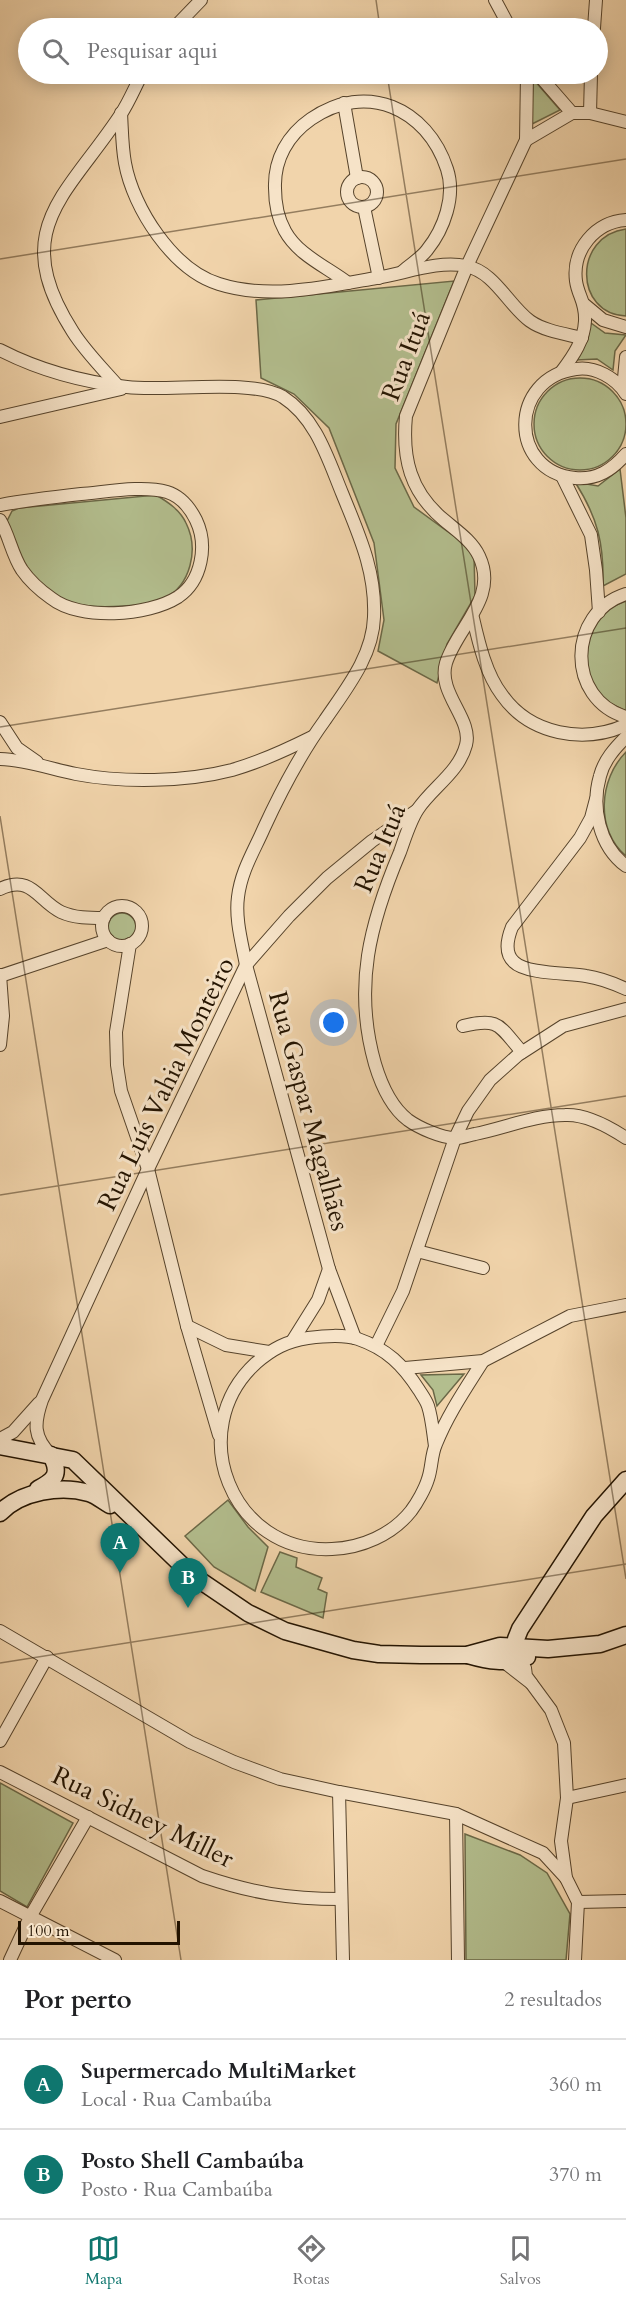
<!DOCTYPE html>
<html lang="pt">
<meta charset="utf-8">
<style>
:root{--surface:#fff;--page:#f6f6f6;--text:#202124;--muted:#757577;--line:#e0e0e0;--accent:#0f766e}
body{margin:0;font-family:Cardo,serif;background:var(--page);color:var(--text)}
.scale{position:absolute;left:18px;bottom:15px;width:162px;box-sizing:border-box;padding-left:6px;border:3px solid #231300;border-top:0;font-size:16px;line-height:21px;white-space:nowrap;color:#231300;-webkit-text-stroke:4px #f6e3c8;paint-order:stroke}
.you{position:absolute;left:334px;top:1023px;width:21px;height:21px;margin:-15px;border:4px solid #fff;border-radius:50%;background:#1a73e8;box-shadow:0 0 0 9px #1a73e833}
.badge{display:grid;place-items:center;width:39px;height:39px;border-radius:50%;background:var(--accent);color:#fff;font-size:20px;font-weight:700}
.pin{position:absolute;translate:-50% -50px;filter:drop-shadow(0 2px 3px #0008)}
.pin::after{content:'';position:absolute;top:32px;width:21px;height:18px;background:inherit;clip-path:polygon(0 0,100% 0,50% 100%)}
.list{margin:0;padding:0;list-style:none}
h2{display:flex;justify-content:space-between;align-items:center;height:78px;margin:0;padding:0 24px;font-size:26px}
h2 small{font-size:20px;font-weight:400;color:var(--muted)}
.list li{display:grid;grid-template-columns:39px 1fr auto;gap:18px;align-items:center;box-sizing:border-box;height:90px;padding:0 24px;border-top:2px solid var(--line)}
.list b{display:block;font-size:22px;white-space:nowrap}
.list p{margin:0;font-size:20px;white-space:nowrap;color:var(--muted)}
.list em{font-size:20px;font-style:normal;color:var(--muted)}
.icon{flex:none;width:33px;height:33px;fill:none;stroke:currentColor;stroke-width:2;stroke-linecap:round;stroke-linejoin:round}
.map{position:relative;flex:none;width:626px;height:1960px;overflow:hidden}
.search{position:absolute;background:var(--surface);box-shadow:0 3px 15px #0003;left:18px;right:18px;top:18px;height:66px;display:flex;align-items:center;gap:15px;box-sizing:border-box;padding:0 21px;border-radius:33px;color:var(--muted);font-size:22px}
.sheet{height:258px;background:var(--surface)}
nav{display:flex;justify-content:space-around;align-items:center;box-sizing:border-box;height:84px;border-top:2px solid var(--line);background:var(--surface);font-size:16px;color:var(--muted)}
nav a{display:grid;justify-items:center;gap:3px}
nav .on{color:var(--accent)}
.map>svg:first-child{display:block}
</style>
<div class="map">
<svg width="626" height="1960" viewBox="0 0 626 1960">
<rect width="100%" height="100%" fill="#f1d4ab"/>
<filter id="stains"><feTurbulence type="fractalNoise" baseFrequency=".00333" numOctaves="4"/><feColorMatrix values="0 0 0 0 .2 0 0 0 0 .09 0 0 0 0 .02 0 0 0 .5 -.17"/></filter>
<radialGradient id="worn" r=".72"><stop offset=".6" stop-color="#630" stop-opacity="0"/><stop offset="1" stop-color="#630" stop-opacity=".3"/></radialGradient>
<g fill="#b3be8e" stroke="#6b6847" stroke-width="1.5">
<polygon points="534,80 560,110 532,124 530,82"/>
<path d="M 626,229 L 626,316 C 574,314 573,236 626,229 Z"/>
<polygon points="454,281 396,424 395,468 414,507 455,537 474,555 475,596 447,644 437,683 378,651 384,620 374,543 329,428 294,394 261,378 256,300"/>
<polygon points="591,323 605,333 626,335 615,351 613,370 597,359 576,360 587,341"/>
<circle cx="580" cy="424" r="46"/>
<path d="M 620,469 L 626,518 L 626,574 L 603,586 C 604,544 598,518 575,482 L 598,486 Z"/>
<path d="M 156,495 C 168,502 180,510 186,523 C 199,549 191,585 164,599 C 151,606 137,605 123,606 C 81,609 53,605 26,568 C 17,555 13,535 7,521 L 12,511 L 19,508 Z"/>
<polygon points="626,601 626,711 606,701 598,692 587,673 585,655 588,636 602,611"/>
<path d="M 626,752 L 626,856 C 595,830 599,779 626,752 Z"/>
<circle cx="122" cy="927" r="14"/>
<polygon points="464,1374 437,1406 433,1390 421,1375"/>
<polygon points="228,1500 248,1527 268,1547 255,1591 214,1567 185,1536"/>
<polygon points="280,1552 297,1558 296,1567 322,1578 318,1589 327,1593 323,1618 261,1592"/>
<polygon points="0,1783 73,1823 27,1907 0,1891"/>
<polygon points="465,1834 520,1855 547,1873 570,1914 566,1960 466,1960"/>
</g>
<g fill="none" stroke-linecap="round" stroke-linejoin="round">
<defs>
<g id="street">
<polyline points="495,0 510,28"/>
<polyline points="174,28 201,0"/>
<polyline points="594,28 596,0"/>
<path d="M 527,74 L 526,140 L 467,266 L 406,416 C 402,458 410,492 444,520 C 457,531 472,541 479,556 C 499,598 457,627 446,663 C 437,693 473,719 466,745 C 459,772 433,787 418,809 C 410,821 405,838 400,852 C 370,923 353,987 375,1064 C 381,1084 391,1107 408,1120 C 419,1128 442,1138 455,1138 C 462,1138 469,1135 475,1134 C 505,1128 535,1115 565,1115 C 586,1114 608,1126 626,1138"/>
<polyline points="538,74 572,113"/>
<polyline points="344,103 357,178"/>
<path d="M 121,113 C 122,130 122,147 125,163 C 133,208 173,270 219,284 C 269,300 326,287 376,278 C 404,274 437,260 466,266 C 495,272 508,305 530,321 C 544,331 566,334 582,338"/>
<polyline points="590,113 591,74"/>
<polyline points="526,140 572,113 590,113 626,122"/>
<circle cx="362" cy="192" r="15"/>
<polyline points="364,207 379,278"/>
<path d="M 348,283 C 327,267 298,255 285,231 C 277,217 275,203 275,188 C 274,159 288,135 311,119 C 366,81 427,108 447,169 C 456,196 444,229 427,250 C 421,258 411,264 403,271"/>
<polyline points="585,305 603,320 626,327"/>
<path d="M 0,350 C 39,370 83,382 127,387 C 167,392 251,378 283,397 C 316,418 328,459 342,493 C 359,535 376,571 374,617 C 373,656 346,689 325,720 C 301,753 281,791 264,828 C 254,851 241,871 238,897 C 235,919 242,943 246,965 L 329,1269 L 355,1338"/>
<path d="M 562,371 C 574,355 584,340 585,321 C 586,302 578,296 576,281 C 572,250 595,222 626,220"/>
<path d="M 117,385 C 102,368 85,351 73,332 C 7,229 67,196 121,114 C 129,102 135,87 142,74"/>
<polyline points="623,389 626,357"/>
<path d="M 626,394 C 616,378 595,366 576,369 C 509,378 508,471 575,478 C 597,480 612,470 626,454"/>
<polyline points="0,417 121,389"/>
<polyline points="562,476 591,535 596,570 599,612"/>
<path d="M 0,505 C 27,500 54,497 81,494 C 106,492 143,485 167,492 C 180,496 190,508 196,520 C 208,545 202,581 178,597 C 148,616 80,621 51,598 C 41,591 29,580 22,570 C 12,555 9,535 0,520"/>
<path d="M 626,594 C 567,613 566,699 626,717"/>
<path d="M 473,618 C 479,644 486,674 502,695 C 530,735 584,744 626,725"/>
<polyline points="0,722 17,748 37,762"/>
<path d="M 626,737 C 615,748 604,760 600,776 C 591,807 599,846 626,866"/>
<path d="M 0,759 C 27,760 51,769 76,774 C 123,783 186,782 232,770 C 260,762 286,750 312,737"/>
<path d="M 596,799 L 591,818 L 580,838 L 512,927 C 508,937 504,953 514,962 C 526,974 568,973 586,976 C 600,978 613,983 626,989"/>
<path d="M 0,889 C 32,874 38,901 61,912 C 74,918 90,918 104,918"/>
<circle cx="122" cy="926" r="20"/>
<polyline points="130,944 116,1032 117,1065 121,1091 148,1169 187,1326 219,1435"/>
<polyline points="0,976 108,940"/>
<path d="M 463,1026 C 500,1017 499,1026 522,1052"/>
<polyline points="0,1045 3,1016 0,975"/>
<polyline points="417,1251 483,1268"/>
<polyline points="187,1326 226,1345 269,1352"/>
<polyline points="293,1340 318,1300 329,1269"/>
<polyline points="376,1346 403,1291 455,1138 468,1111 490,1080 518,1055 563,1026 626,1009"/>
<polyline points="405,1368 483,1361 570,1316 626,1305"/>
<polyline points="0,1439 13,1432 39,1403"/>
<path d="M 435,1446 C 433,1433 432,1418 428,1406 C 426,1400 422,1395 419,1390 C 403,1365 387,1349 358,1339 C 343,1334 324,1336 308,1338 C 287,1341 272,1349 256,1363 C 183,1430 231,1554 332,1549 C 361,1548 392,1535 411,1511 C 417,1503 425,1489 428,1479 C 432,1468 431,1455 436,1444 C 448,1414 466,1388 483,1361"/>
<path d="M 51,1455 C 33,1437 34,1423 42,1400 L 148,1169 L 246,965 L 289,916 L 327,878 L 372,841 L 416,811"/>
<polyline points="0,1631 190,1742 234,1762 280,1779 339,1792 456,1814 543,1853 566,1878"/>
<polyline points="518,1660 525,1668 526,1676 551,1710 564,1743 567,1798 561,1841 566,1878 578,1902 575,1960"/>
<polyline points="504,1662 531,1683"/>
<polyline points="0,1741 47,1657"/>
<path d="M 0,1772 L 202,1876 C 252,1893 288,1899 341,1899"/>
<polyline points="339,1792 343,1960"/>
<polyline points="567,1798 626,1785"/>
<polyline points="456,1814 458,1960"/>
<polyline points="0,1901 115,1960"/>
<polyline points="578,1902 626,1901"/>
<polyline points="10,1960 30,1917 88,1817"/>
</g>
<g id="secondary">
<polyline points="0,1446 73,1460 192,1575 248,1613 285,1631 353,1650 379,1654 421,1655 467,1655 500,1646 548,1649 600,1644 626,1635"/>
<path d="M 38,1489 C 55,1480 61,1474 51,1455"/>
<path d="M 0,1513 C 21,1491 61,1485 89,1493 C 96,1495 103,1501 110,1505"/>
<path d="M 468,1655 C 489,1661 505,1664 527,1657"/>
<polyline points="518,1660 516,1639 520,1629 594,1516 626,1480"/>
</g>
</defs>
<use href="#street" stroke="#56432b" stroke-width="14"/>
<use href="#secondary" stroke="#231300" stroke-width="19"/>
<use href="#street" stroke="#f6e3c8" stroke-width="12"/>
<use href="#secondary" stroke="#f6e3c8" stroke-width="16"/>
</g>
<path fill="none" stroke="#231300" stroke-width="1.5" stroke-opacity="0.45" d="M 376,0 L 380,28M 387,74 L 626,1579M 0,259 L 626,159M 0,727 L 626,628M 0,816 L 181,1960M 0,1195 L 626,1096M 0,1663 L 626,1564"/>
<g text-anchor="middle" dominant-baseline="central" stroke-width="6" stroke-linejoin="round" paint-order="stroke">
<g font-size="26" fill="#231300" stroke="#f6e3c8">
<text transform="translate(406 356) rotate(-69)">Rua Ituá</text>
<text transform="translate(380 848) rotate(-67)">Rua Ituá</text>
<text transform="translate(166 1084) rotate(-64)">Rua Luís Vahia Monteiro</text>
<text transform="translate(309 1111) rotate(75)">Rua Gaspar Magalhães</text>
<text transform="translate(143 1817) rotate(26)">Rua Sidney Miller</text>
</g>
</g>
<rect width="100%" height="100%" filter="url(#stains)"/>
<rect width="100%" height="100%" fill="url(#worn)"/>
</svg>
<div class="scale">100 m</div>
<div class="you"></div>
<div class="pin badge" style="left:120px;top:1573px">A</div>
<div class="pin badge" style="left:188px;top:1608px">B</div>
<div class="search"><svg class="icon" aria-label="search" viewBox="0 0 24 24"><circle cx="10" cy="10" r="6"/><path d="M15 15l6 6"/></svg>Pesquisar aqui</div>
</div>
<section class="sheet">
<h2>Por perto<small>2 resultados</small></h2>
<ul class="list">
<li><span class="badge">A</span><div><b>Supermercado MultiMarket</b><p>Local · Rua Cambaúba</p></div><em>360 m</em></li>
<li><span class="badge">B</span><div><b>Posto Shell Cambaúba</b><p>Posto · Rua Cambaúba</p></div><em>370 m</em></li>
</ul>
</section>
<nav>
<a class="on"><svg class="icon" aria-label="map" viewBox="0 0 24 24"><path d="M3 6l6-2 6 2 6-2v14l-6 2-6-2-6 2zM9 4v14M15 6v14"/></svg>Mapa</a>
<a><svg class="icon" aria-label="directions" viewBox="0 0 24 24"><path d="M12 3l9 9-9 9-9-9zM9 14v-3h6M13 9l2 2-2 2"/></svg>Rotas</a>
<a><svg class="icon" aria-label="saved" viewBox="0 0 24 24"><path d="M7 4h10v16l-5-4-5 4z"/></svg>Salvos</a>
</nav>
